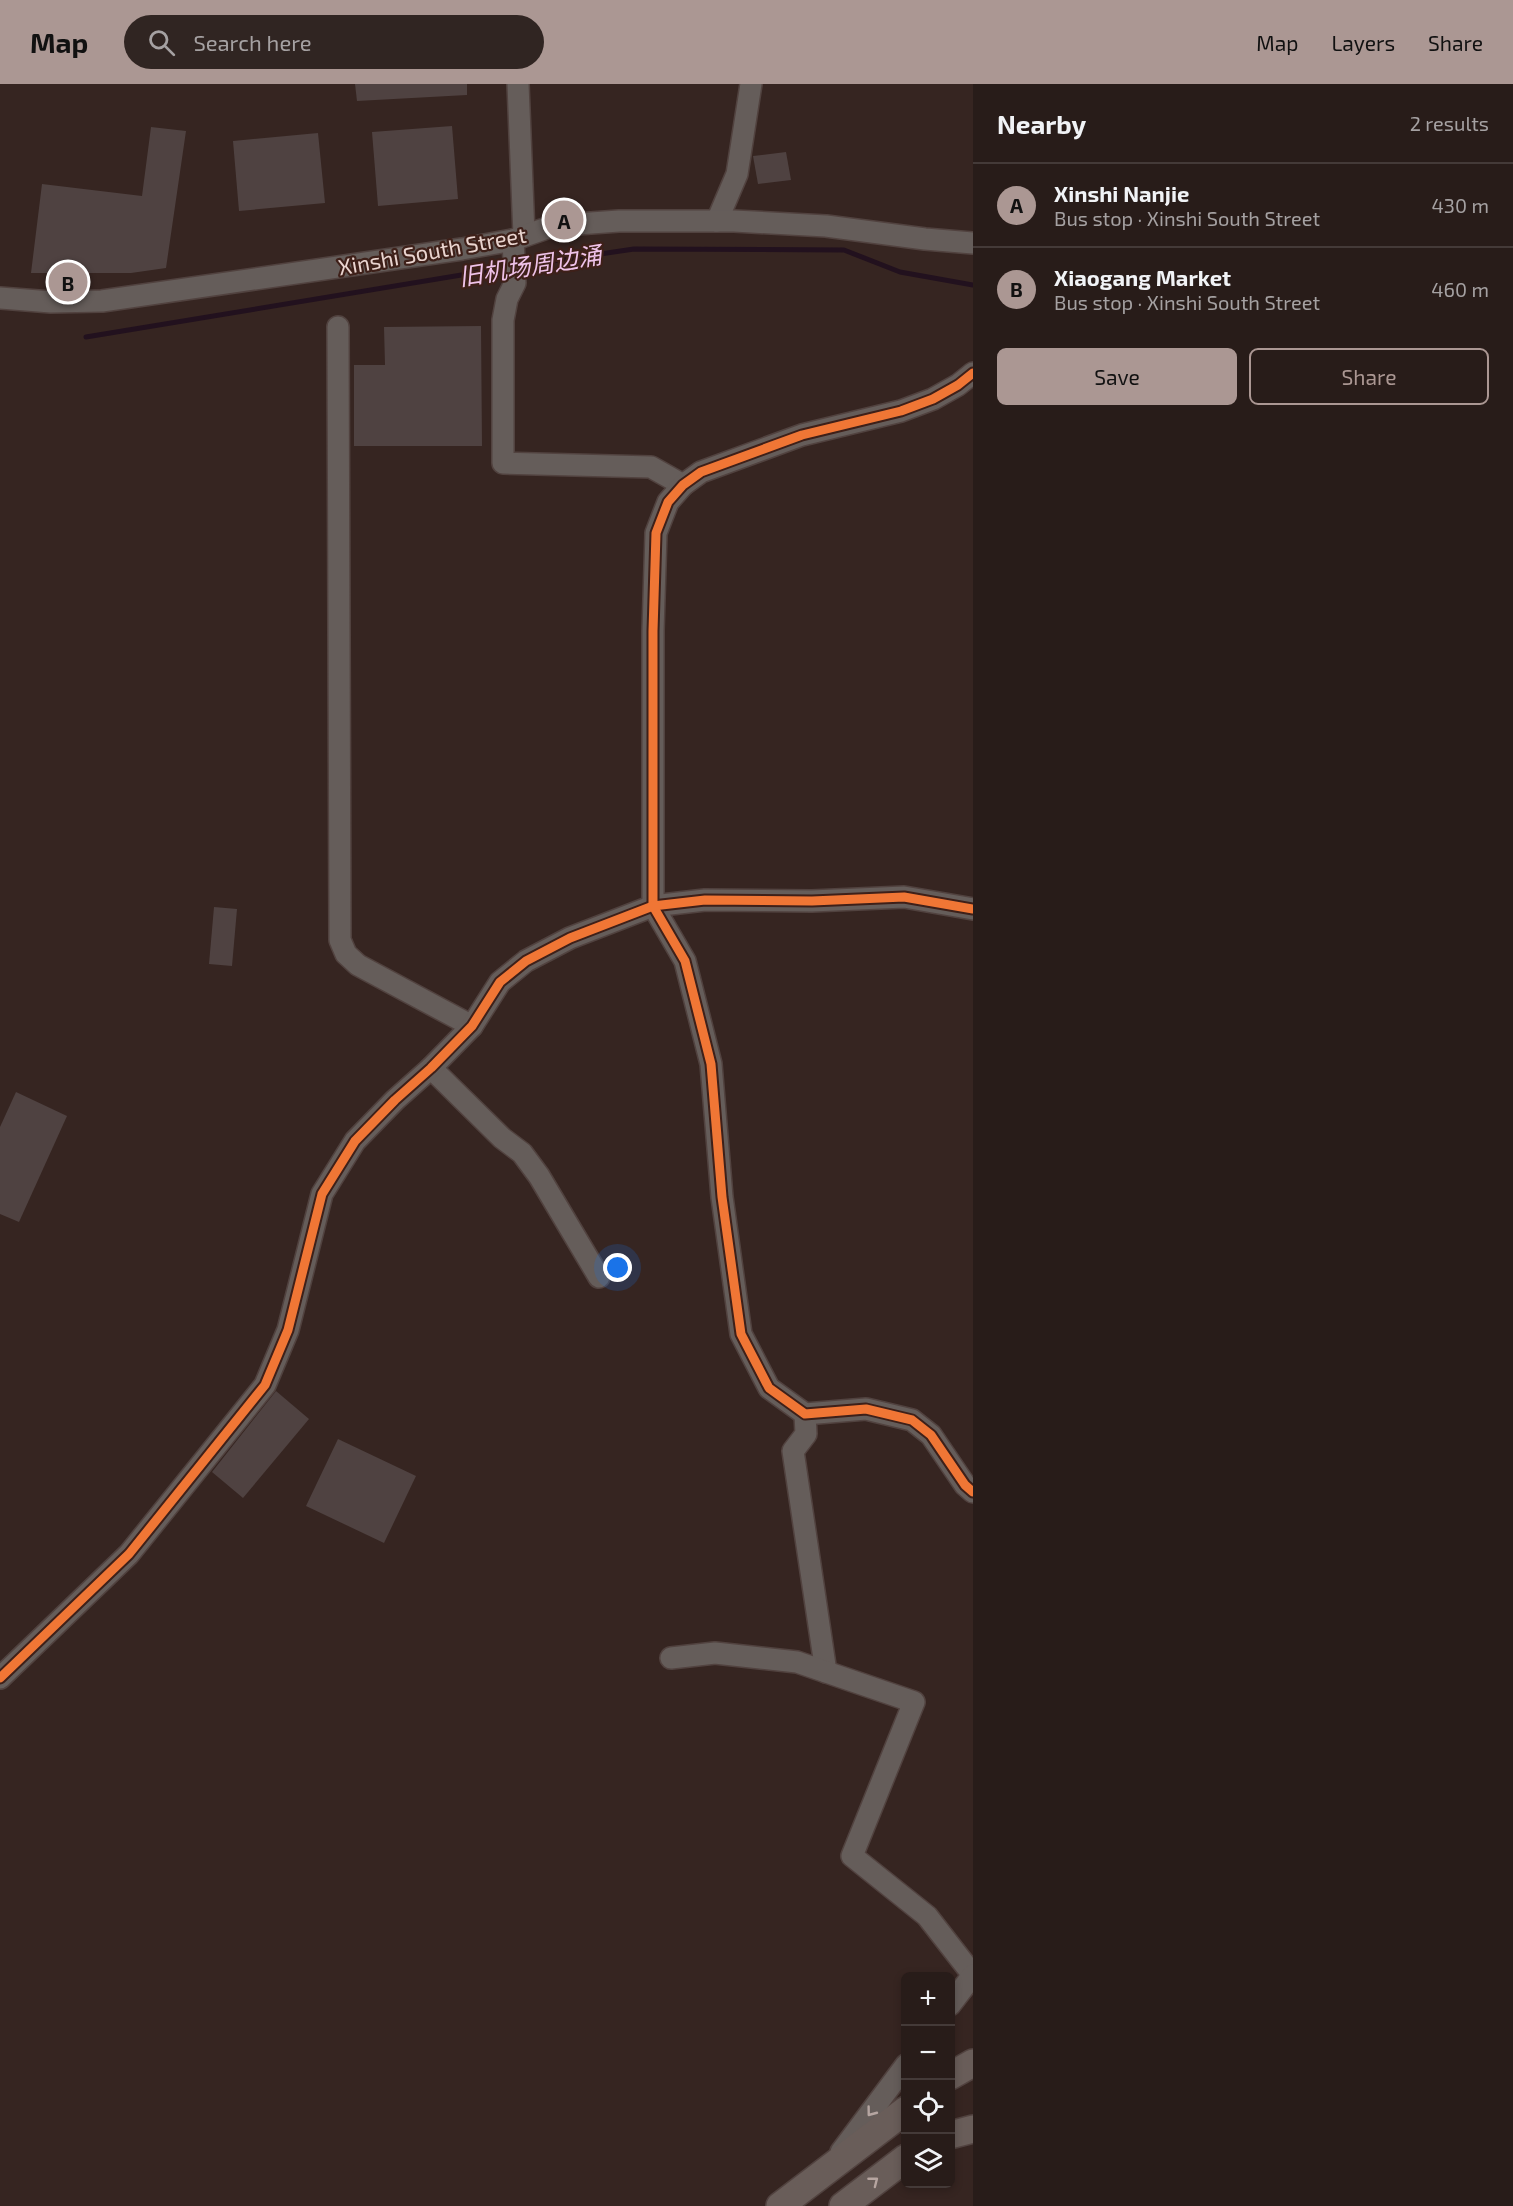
<!DOCTYPE html>
<meta charset="utf-8">
<style>
:root{--surface:#281c19;--page:#302522;--text:#f1f3f6;--muted:#a5a1a2;--line:#443a38;--accent:#ab9793}
body{margin:0;font-family:"Exo 2","Noto Sans SC",sans-serif;background:var(--page);color:var(--text)}
.controls{position:absolute;right:18px;bottom:18px;display:grid;overflow:hidden;border-radius:9px;box-shadow:0 3px 9px #0003}
.controls button{width:54px;height:54px;display:grid;place-items:center;padding:0;border:0;border-bottom:2px solid var(--line);background:var(--surface);color:var(--text);font:30px sans-serif}
.you{position:absolute;left:618px;top:1184px;width:21px;height:21px;margin:-15px;border:4px solid #fff;border-radius:50%;background:#1a73e8;box-shadow:0 0 0 9px #1a73e833}
.badge{display:grid;place-items:center;width:39px;height:39px;border-radius:50%;background:var(--accent);color:#111;font-size:20px;font-weight:700}
.pin{position:absolute;translate:-50% -50%;border:3px solid #fff;box-shadow:0 2px 6px #0006}
.list{margin:0;padding:0;list-style:none}
h2{display:flex;justify-content:space-between;align-items:center;height:78px;margin:0;padding:0 24px;font-size:26px}
h2 small{font-size:20px;font-weight:400;color:var(--muted)}
.list li{display:grid;grid-template-columns:39px 1fr auto;gap:18px;align-items:center;box-sizing:border-box;height:84px;padding:0 24px;border-top:2px solid var(--line)}
.list b{display:block;font-size:22px;white-space:nowrap}
.list p{margin:0;font-size:20px;white-space:nowrap;color:var(--muted)}
.list em{font-size:20px;font-style:normal;color:var(--muted)}
.actions{display:flex;gap:12px;padding:18px 24px}
.actions a{flex:1;padding:14px 0;border:2px solid var(--accent);border-radius:9px;text-align:center;font-size:21px;color:var(--accent)}
.actions .main{background:var(--accent);color:#111}
.icon{flex:none;width:33px;height:33px;fill:none;stroke:currentColor;stroke-width:2;stroke-linecap:round;stroke-linejoin:round}
.map{position:relative;flex:none;width:973px;height:2122px;overflow:hidden}
header{display:flex;align-items:center;gap:36px;box-sizing:border-box;height:84px;padding:0 30px;background:var(--accent);color:#111}
header strong{font-size:28px}
nav{display:flex;gap:33px;margin-inline-start:auto;font-size:21px}
.search{width:420px;height:54px;background:var(--page);display:flex;align-items:center;gap:15px;box-sizing:border-box;padding:0 21px;border-radius:33px;color:var(--muted);font-size:22px}
main{display:flex}
aside{flex:1;background:var(--surface)}
.map>svg:first-child{display:block}
</style>
<header>
<strong>Map</strong>
<div class="search"><svg class="icon" aria-label="search" viewBox="0 0 24 24"><circle cx="10" cy="10" r="6"/><path d="M15 15l6 6"/></svg>Search here</div>
<nav><a>Map</a><a>Layers</a><a>Share</a></nav>
</header>
<main>
<div class="map">
<svg width="973" height="2122" viewBox="0 0 973 2122">
<rect width="100%" height="100%" fill="#362521"/>
<g fill="none" stroke-linecap="round" stroke-linejoin="round">
<g stroke="#22111e" stroke-width="5">
<polyline points="519,182 634,165 844,166 900,188 973,201"/>
<polyline points="86,253 510,183"/>
</g>
</g>
<g fill="#4f4241">
<polygon points="355,0 467,0 467,11 357,17"/>
<polygon points="452,42 458,115 378,122 372,48"/>
<polygon points="151,43 186,47 166,184 131,189 31,189 42,100 142,112"/>
<polygon points="318,49 325,119 239,127 233,57"/>
<polygon points="786,68 791,96 758,100 753,72"/>
<polygon points="481,242 482,362 354,362 354,281 385,281 384,243"/>
<polygon points="214,823 237,825 232,882 209,880"/>
<polygon points="16,1008 67,1032 19,1138 0,1130 0,1043"/>
<polygon points="276,1307 309,1335 243,1414 212,1388"/>
<polygon points="338,1355 416,1392 384,1459 306,1422"/>
</g>
<g fill="none" stroke-linecap="round" stroke-linejoin="round">
<defs>
<g id="minor">
<polyline points="518,0 524,151"/>
<polyline points="717,137 737,90 751,0"/>
<polyline points="513,156 515,199 507,215 503,236 503,379 651,383 683,401"/>
<polyline points="0,214 51,218 102,217 462,165 513,156 547,144 563,141 619,137 734,137 826,142 925,155 973,159"/>
<polyline points="338,243 340,856 346,870 358,881 472,942"/>
<polyline points="973,289 958,301 933,315 901,327 802,351 701,388 683,401 668,418 656,449 653,547 653,822 685,877 711,980 722,1113 741,1250 769,1304 805,1330 866,1325 912,1336 931,1351 965,1401 973,1408"/>
<polyline points="431,984 502,1054 522,1069 539,1092 599,1193"/>
<polyline points="805,1330 806,1350 793,1367 826,1588"/>
<polyline points="671,1574 715,1569 797,1578 914,1618 852,1772 927,1832 973,1891"/>
<polyline points="0,1594 129,1470 265,1301 288,1246 322,1110 355,1057 395,1016 431,984 472,942 500,898 526,877 570,854 653,822 705,816 812,817 904,813 973,825"/>
<polyline points="950,1921 973,1891"/>
<polyline points="841,2068 906,1981"/>
</g>
<g id="major">
<polyline points="950,1992 973,1979"/>
<polyline points="950,2051 973,2045"/>
<polyline points="780,2122 906,2026"/>
<polyline points="843,2122 906,2074"/>
</g>
</defs>
<use href="#minor" stroke="#51423f" stroke-width="24"/>
<use href="#major" stroke="#51423f" stroke-width="30"/>
<use href="#minor" stroke="#655d5a" stroke-width="21"/>
<use href="#major" stroke="#695d59" stroke-width="27"/>
<defs>
<g id="cycleway">
<polyline points="973,289 958,301 933,315 901,327 802,351 701,388 683,401 668,418 656,449 653,547 653,822 685,877 711,980 722,1113 741,1250 769,1304 805,1330 866,1325 912,1336 931,1351 965,1401 973,1408"/>
<polyline points="0,1594 129,1470 265,1301 288,1246 322,1110 355,1057 395,1016 431,984 472,942 500,898 526,877 570,854 653,822 705,816 812,817 904,813 973,825"/>
</g>
</defs>
<use href="#cycleway" stroke="#3e2019" stroke-width="13"/>
<use href="#cycleway" stroke="#f07635" stroke-width="9"/>
</g>
<defs><path id="oneway-chevron" d="M-2-3.5L2.5 0L-2 3.5" fill="none" stroke-width="1.6" stroke-linecap="round" stroke-linejoin="round" transform="scale(1.5)"/></defs>
<use stroke="#b5a5a1" href="#oneway-chevron" transform="translate(871 2028) rotate(127)"/>
<use stroke="#b6a5a0" href="#oneway-chevron" transform="translate(874 2097) rotate(-38)"/>
<g text-anchor="middle" dominant-baseline="central" stroke-width="4.5" stroke-linejoin="round" paint-order="stroke">
<g font-size="22" fill="#ead5d0" stroke="#3e2019">
<text transform="translate(432 166) rotate(-10)">Xinshi South Street</text>
</g>
<g font-size="24" font-style="italic" fill="#efc3e9" stroke="#3e2019">
<text transform="translate(530 181) rotate(-9)">旧机场周边涌</text>
</g>
</g>
</svg>
<div class="controls">
<button>+</button>
<button>−</button>
<button><svg class="icon" aria-label="locate" viewBox="0 0 24 24"><circle cx="12" cy="12" r="6"/><path d="M12 2v4M12 18v4M2 12h4M18 12h4"/></svg></button>
<button><svg class="icon" aria-label="layers" viewBox="0 0 24 24"><path d="M12 4l9 5-9 5-9-5zM3 14l9 5 9-5"/></svg></button>
</div>
<div class="you"></div>
<div class="pin badge" style="left:564px;top:136px">A</div>
<div class="pin badge" style="left:68px;top:198px">B</div>
</div>
<aside>
<h2>Nearby<small>2 results</small></h2>
<ul class="list">
<li><span class="badge">A</span><div><b>Xinshi Nanjie</b><p>Bus stop · Xinshi South Street</p></div><em>430 m</em></li>
<li><span class="badge">B</span><div><b>Xiaogang Market</b><p>Bus stop · Xinshi South Street</p></div><em>460 m</em></li>
</ul>
<div class="actions"><a class="main">Save</a><a>Share</a></div>
</aside>
</main>
